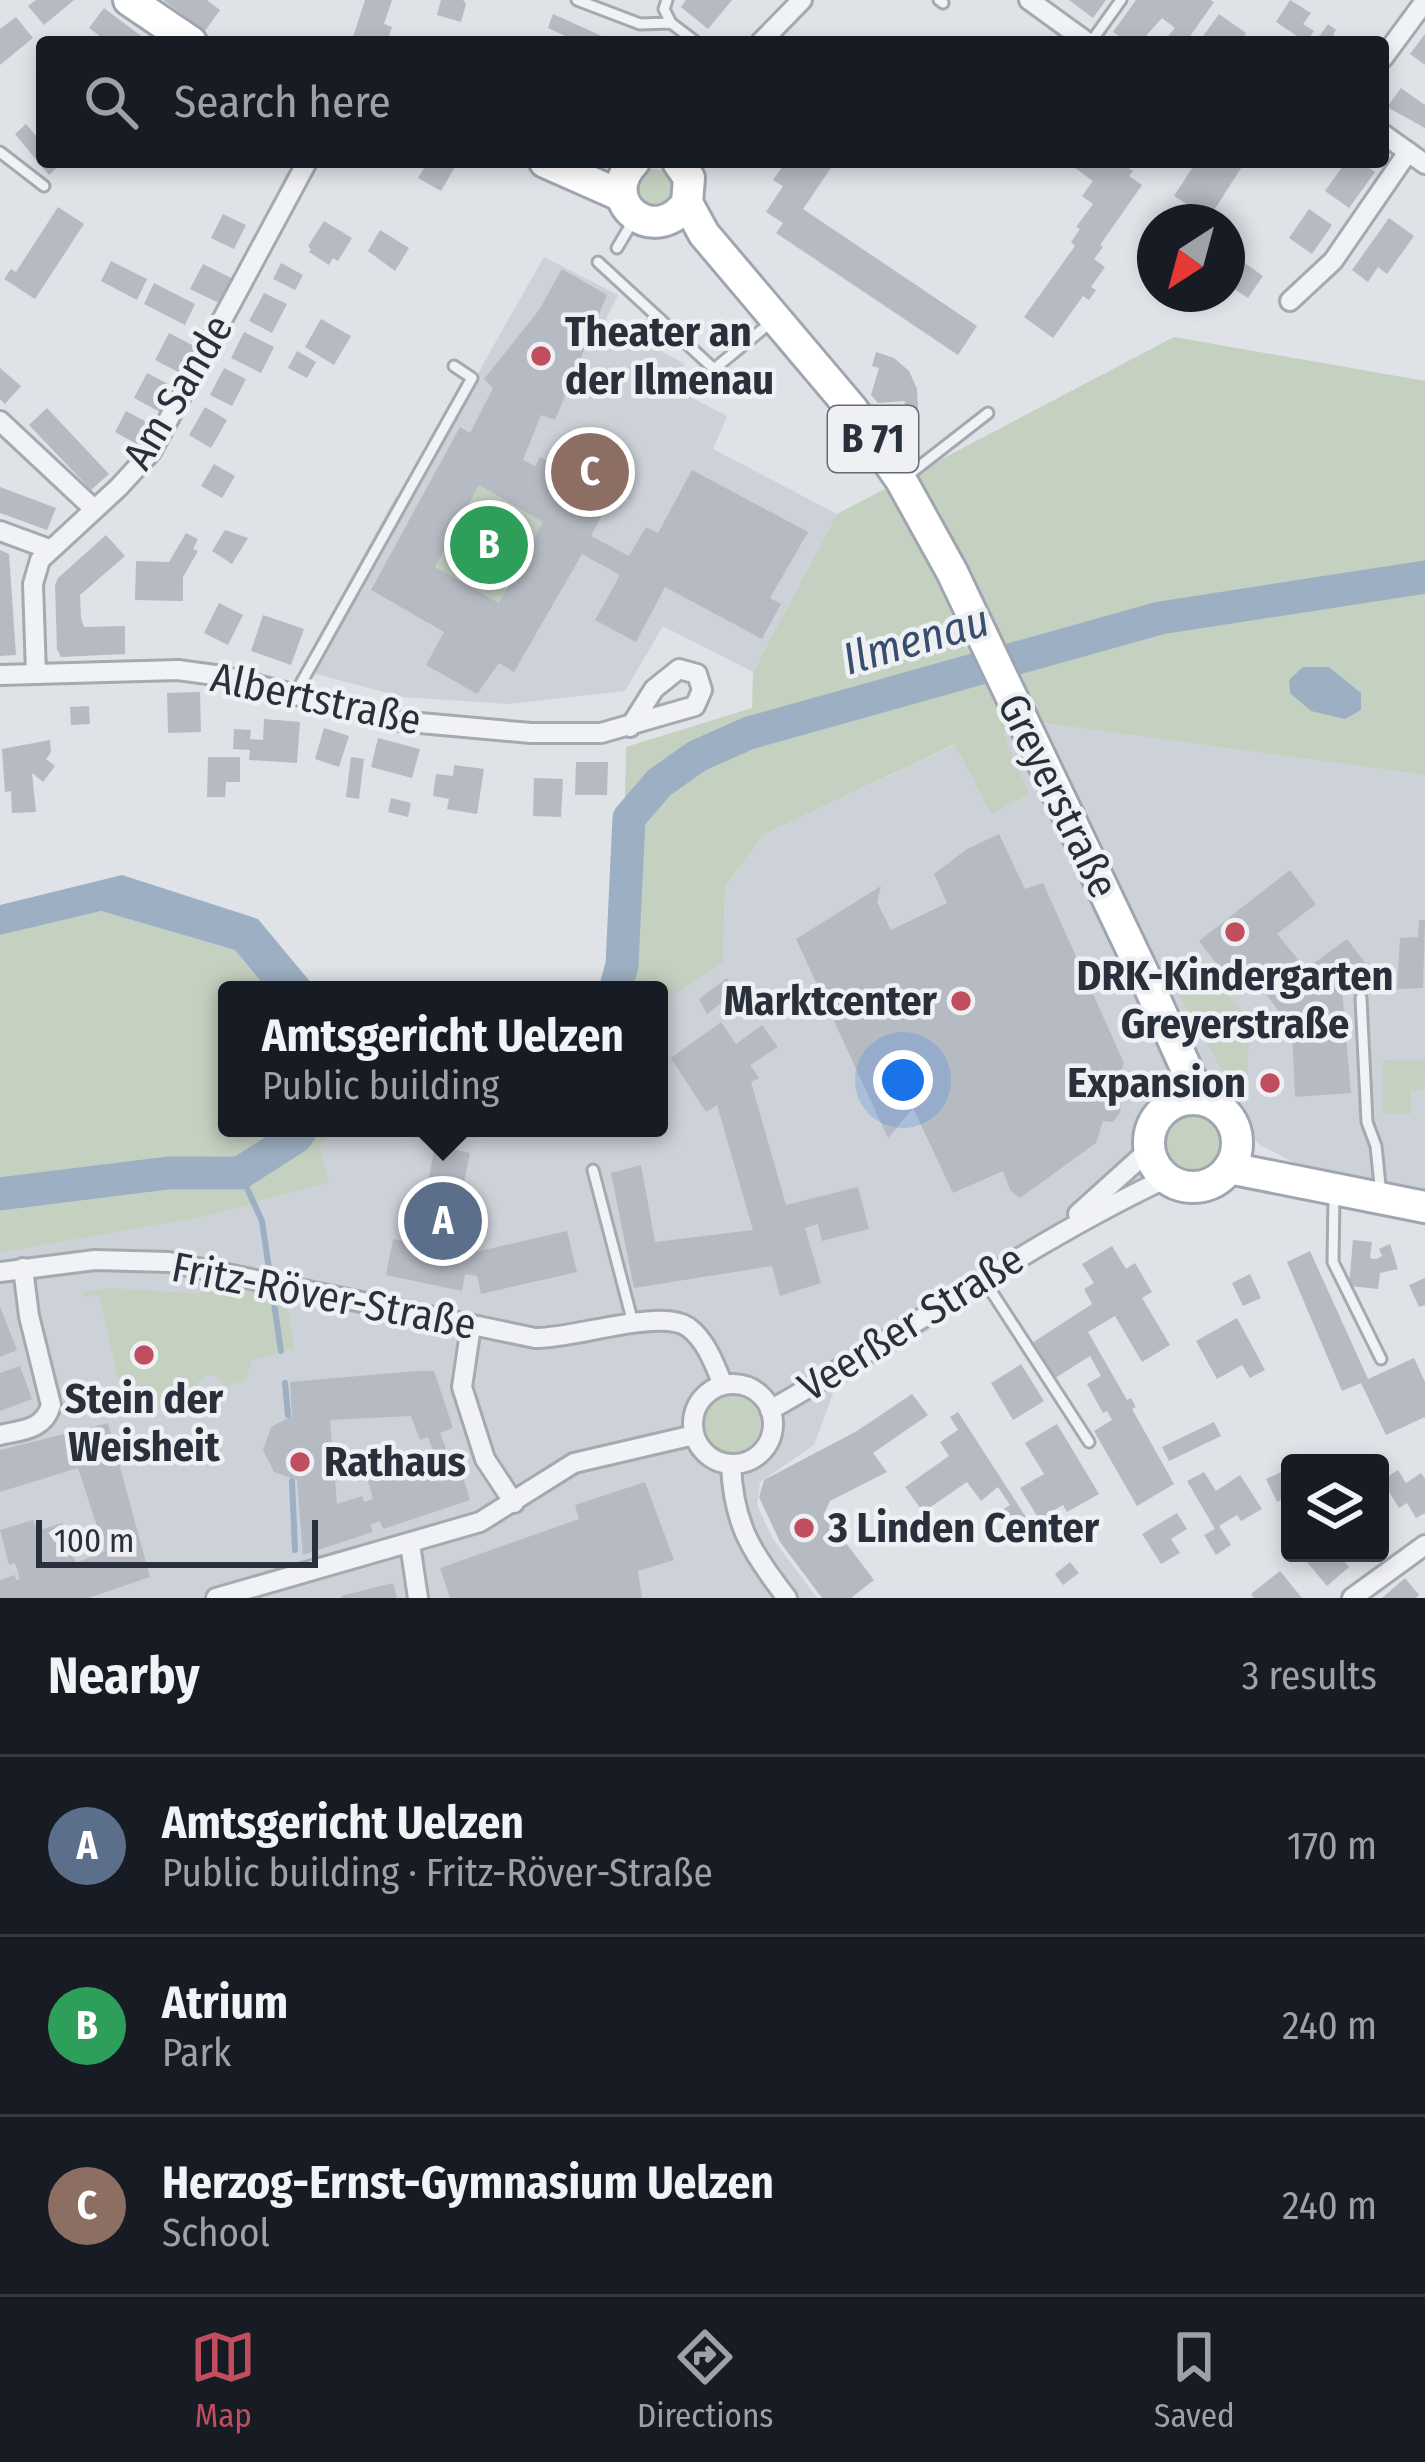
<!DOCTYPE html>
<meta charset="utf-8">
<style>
:root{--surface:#171b24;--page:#20242c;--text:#f1f3f6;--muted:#9ea1a6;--line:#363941;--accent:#c14e5f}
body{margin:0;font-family:"Fira Sans Condensed",sans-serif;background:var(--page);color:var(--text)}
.controls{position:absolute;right:36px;bottom:36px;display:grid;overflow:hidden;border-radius:12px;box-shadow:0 6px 18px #0003}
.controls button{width:108px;height:108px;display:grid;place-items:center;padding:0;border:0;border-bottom:3px solid var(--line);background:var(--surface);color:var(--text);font:60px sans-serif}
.compass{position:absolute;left:1137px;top:204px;width:108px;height:108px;border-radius:50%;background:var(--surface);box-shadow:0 6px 18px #0003;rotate:216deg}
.scale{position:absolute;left:36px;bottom:30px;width:282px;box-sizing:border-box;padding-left:12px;border:6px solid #29303c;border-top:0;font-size:33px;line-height:42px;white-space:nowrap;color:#29303c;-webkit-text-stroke:9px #eef0f4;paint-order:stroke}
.you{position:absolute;left:903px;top:1080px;width:42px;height:42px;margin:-30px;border:9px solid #fff;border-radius:50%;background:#1a73e8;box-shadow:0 0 0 18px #1a73e833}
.badge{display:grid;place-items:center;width:78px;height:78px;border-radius:50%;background:var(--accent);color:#fff;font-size:39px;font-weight:700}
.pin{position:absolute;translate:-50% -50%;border:6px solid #fff;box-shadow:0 3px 12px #0006}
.popup{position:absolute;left:218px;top:981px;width:450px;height:156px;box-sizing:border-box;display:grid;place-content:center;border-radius:12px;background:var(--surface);filter:drop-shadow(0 3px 9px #0005);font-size:39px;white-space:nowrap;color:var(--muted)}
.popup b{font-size:45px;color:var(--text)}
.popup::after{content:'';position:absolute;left:50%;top:100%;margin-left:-24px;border:24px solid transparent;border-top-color:var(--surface)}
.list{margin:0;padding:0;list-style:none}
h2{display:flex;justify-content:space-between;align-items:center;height:156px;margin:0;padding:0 48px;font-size:51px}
h2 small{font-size:39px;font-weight:400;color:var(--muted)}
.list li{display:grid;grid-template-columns:78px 1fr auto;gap:36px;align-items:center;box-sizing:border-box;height:180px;padding:0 48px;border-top:3px solid var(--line)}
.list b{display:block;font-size:45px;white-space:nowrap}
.list p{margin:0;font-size:39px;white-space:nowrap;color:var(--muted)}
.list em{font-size:39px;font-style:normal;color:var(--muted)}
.icon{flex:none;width:66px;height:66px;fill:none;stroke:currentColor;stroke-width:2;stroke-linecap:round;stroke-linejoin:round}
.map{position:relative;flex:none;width:1425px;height:1598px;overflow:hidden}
.search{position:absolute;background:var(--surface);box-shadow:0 6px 18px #0003;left:36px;right:36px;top:36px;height:132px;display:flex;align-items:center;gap:30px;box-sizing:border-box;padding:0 42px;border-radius:12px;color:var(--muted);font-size:45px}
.sheet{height:696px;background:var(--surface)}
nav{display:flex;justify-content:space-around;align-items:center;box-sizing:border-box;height:168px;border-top:3px solid var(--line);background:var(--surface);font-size:33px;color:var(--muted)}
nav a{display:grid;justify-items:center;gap:6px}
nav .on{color:var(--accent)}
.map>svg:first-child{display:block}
</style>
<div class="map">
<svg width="1425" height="1598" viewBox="0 0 1425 1598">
<rect width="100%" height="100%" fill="#dfe2e7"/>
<g fill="#cdd1d8">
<polygon points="544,257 618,295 605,321 685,364 673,388 727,416 713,449 837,514 753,672 663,626 625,691 508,704 403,697 301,670 396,496 406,500"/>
<polygon points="1021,720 1425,775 1425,1192 1309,1170 1260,1145 1243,1129 1227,1104 1215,1096 1200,1092 1170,1098 1148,1122 1143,1137 1145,1155 1157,1176 1022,1270 834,1391 814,1445 760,1482 757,1505 773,1539 817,1598 0,1598 0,1253 208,1216 328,1182 319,1145 347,1128 659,1128 659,1005 723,962 725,887 763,835 956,744"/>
</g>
<g fill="#c4d0c0">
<circle cx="654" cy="188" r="19"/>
<polygon points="1174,337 1425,381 1425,775 1021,720 1003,734 1029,793 991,814 955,744 763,835 725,887 723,962 659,1005 659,990 615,990 622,965 626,747 752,708 753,672 837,514"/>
<polygon points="479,485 543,522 499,603 435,567"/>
<polygon points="101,911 235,950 268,990 227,990 227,1128 347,1128 319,1145 329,1182 208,1216 0,1253 0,935"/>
<polygon points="1194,950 1238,1008 1250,1014 1246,1099 1233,1089 1166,973"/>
<polygon points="1383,1060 1425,1061 1424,1090 1411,1090 1411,1114 1383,1113"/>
<circle cx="1194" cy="1142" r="28"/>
<polygon points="213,1284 286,1299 294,1348 252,1360 246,1380 225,1386 216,1376 208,1375 197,1383 196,1392 142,1406 137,1390 118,1378 99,1295 82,1297 83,1292 110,1288 199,1294"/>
<circle cx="732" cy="1424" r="28"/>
</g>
<g fill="#9dafc3">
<polygon points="1303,667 1329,667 1361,693 1361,710 1345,719 1311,711 1290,693 1289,680"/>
<polygon points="122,875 258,919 317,990 268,990 235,950 101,911 0,935 0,905"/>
</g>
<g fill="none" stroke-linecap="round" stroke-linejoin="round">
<g stroke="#9dafc3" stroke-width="6">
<polyline points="240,1173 262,1221 281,1351"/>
<polyline points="285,1383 288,1415"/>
<polyline points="292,1481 295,1550"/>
</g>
<g stroke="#9dafc3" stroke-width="33">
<polyline points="615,990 622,965 629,818 659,783 697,756 749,733 1160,618 1425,577"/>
<polyline points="0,1194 168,1173 240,1173 296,1137 302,1128"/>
</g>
</g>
<g fill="#b6bbc3" fill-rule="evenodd">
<polygon points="36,0 74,0 44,25 28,6"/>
<polygon points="163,0 207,0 220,10 205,31"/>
<polygon points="365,0 392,0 384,24 392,27 387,42 352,40"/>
<polygon points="441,0 463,0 466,4 461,22 437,15"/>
<polygon points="686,0 732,0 708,29 681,7"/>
<polygon points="1069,0 1106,0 1093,18"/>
<polygon points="1136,0 1210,0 1214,2 1186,42 1163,42 1175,28 1162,18 1144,38 1132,38 1128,42 1113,32"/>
<polygon points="1290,0 1311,13 1303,24 1314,31 1306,42 1276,22"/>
<polygon points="104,8 149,42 108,42 89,28"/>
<polygon points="553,14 615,42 578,42 548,28"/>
<polygon points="1219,14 1246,33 1240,42 1199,42"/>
<polygon points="16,17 33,38 0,65 0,29"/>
<polygon points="1328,24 1336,30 1333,35 1344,42 1315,42"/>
<polygon points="1425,34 1425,65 1410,54"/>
<polygon points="1401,88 1425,105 1425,128 1387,107"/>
<polygon points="26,124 42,143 42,162 60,165 49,175 15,134"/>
<polygon points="428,162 447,162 455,167 441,191 418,178"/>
<polygon points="786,162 835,162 803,209 977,326 958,355 776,233 783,223 766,212 783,186 773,180"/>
<polygon points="1067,162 1120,162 1133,171 1129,176 1142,185 1100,245 1103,247 1094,259 1105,267 1091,287 1096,290 1089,300 1083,296 1053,338 1024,317 1075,246 1071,242 1080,229 1076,227 1093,204 1082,196 1093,181"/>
<polygon points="1196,162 1245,162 1209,218 1174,196"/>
<polygon points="1346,162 1360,162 1375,172 1349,208 1325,191"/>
<polygon points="58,207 84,224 35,299 4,279 11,269 16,272"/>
<polygon points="1309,209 1332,225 1312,254 1289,238"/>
<polygon points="223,214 246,225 234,249 211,238"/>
<polygon points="1389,218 1414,236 1387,274 1378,267 1368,282 1352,270"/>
<polygon points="324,221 352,238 338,261 333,258 329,265 309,252 311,249 308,246"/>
<polygon points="380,230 409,248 395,271 368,251"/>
<polygon points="1233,255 1263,276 1248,298 1227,284 1227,263"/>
<polygon points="111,261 147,279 137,300 101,281"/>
<polygon points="281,263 303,275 295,290 273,279"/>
<polygon points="203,264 233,279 221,304 190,289"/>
<path d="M 562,269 L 607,295 L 555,420 L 541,415 L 523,460 L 535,466 L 540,457 L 566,469 L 560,481 L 606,507 L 591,536 L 629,556 L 646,527 L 658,533 L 692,470 L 808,532 L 770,598 L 781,604 L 762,639 L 665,587 L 636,642 L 595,620 L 620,575 L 582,554 L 514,672 L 499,663 L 477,694 L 426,665 L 444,632 L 371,590 L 460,427 L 470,433 L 493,388 L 484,379 L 539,310 ZM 479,485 L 543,522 L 499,603 L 435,567 Z"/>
<polygon points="154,283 195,304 185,325 144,304"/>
<polygon points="264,293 287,304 272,333 249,321"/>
<polygon points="321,319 351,336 334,365 305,347"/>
<polygon points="244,332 274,347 261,373 231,358"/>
<polygon points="169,333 196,347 182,374 155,360"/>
<polygon points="297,351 316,362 307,378 288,368"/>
<polygon points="876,352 894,358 909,371 917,389 918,409 904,408 905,401 878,403 871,395 879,368 872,366"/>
<polygon points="0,368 21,386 5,404 0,399"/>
<polygon points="224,368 246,379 232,406 210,395"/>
<polygon points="147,373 174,387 160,412 134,398"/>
<polygon points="205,407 227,420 211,448 189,435"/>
<polygon points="47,408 109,474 91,490 29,425"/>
<polygon points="126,411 154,426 142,447 115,432"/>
<polygon points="214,464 235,476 222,498 201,486"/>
<polygon points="0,487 56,508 47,530 0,513"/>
<polygon points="225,530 248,538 232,564 212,551"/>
<polygon points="186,533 198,539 193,549 198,551 183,577 183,601 135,600 136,561 169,562"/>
<polygon points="106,535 125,556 80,595 81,618 84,627 125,626 125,654 61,657 57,649 55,585 58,578"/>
<polygon points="0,550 9,554 16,655 0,656"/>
<polygon points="219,603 243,615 228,645 204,633"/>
<polygon points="263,615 304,629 291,665 251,651"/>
<polygon points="200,692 201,732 168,733 167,693"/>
<polygon points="89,706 90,724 71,725 70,707"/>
<polygon points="264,719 300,722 297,763 249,760 250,750 233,749 234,729 251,730 250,739 263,740"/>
<polygon points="324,728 349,736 339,767 315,759"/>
<polygon points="378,738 420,749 412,778 371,767"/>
<polygon points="50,740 51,752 46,759 55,766 43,782 32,773 36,812 12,813 11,791 5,792 2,749"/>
<polygon points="208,757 240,757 240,782 226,782 225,797 207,797"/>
<polygon points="351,757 364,759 359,799 346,797"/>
<polygon points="576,762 608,762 607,795 575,795"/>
<polygon points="454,765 484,769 477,814 447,809 449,799 433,796 436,774 453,776"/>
<polygon points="534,778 563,779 561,817 533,816"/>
<polygon points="391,798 411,803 408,817 388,812"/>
<polygon points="999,834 1025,889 1043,883 1124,1063 1113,1094 1121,1100 1120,1113 1113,1122 1103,1121 1096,1143 1020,1198 1010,1190 1003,1171 953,1193 913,1108 888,1138 796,939 881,886 877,902 891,930 947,903 934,874 967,849"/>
<polygon points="1290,870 1316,904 1277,934 1306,969 1347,939 1369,968 1342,989 1351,1093 1295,1097 1292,1029 1241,961 1225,975 1199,941"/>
<polygon points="1419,920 1425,920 1423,988 1397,989 1400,938 1418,937"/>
<polygon points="727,978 734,993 707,1014 699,999"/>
<polygon points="721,1022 736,1044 762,1025 778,1047 750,1065 759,1078 751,1082 786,1205 858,1187 869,1229 822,1241 818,1224 805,1228 821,1283 780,1296 772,1266 634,1288 611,1173 641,1165 655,1242 753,1230 717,1105 706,1112 671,1058"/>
<polygon points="435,1146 470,1153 457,1219 473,1223 467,1254 567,1231 577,1272 481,1294 477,1276 465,1274 462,1291 386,1275 393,1239 416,1243"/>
<polygon points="1353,1240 1372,1242 1370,1258 1376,1259 1382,1256 1379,1249 1390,1244 1398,1269 1380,1273 1378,1289 1349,1286"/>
<polygon points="1112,1246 1126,1269 1135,1263 1152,1292 1142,1298 1170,1345 1142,1362 1115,1316 1088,1332 1127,1400 1131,1398 1136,1407 1132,1409 1174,1484 1137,1506 1094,1431 1112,1420 1107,1411 1103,1413 1087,1384 1101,1376 1090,1356 1055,1378 1032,1343 1092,1304 1084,1289 1094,1283 1082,1264"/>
<polygon points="1310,1251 1368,1379 1414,1358 1425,1382 1425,1417 1386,1435 1361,1383 1342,1391 1287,1262"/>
<polygon points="1250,1274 1261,1298 1243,1306 1232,1283"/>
<polygon points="1425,1278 1425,1305 1419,1307 1409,1285"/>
<polygon points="0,1307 17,1350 0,1357"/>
<polygon points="1237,1318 1265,1370 1250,1378 1242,1365 1217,1379 1196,1341"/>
<polygon points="1021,1364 1044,1401 1013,1420 991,1383"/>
<polygon points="20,1366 32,1399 0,1411 0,1373"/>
<path d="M 416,1371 L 434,1371 L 453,1428 L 440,1433 L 448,1454 L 455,1451 L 470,1500 L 383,1529 L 380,1521 L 370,1525 L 373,1532 L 303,1555 L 297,1480 L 274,1472 L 263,1450 L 271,1427 L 292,1416 L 290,1382 ZM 411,1416 L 420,1440 L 428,1437 L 435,1457 L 368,1481 L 373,1499 L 364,1502 L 362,1496 L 337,1504 L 330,1420 Z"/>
<polygon points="912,1394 928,1415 873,1453 887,1472 830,1501 824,1514 874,1580 851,1598 822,1598 780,1542 759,1497 764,1480 857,1431"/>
<polygon points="958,1412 1033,1528 1018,1538 1000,1511 1010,1505 998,1487 981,1501 967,1482 923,1512 905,1487 949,1456 940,1442 958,1430 950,1417"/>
<polygon points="1214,1422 1221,1436 1169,1461 1162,1447"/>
<polygon points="108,1423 150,1577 88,1598 0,1598 0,1580 15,1575 16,1580 20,1579 15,1563 9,1565 0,1530 33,1520 37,1531 62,1523 76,1563 105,1551 78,1468 0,1492 0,1450"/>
<polygon points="1057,1424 1099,1494 1067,1512 1063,1505 1039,1519 1020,1488 1044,1474 1025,1443"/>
<polygon points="1290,1468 1290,1496 1277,1502 1266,1479"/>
<polygon points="1398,1470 1406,1483 1421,1473 1425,1479 1425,1513 1416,1518 1407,1503 1399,1508 1382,1480"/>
<polygon points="1204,1472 1216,1491 1240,1475 1262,1509 1241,1521 1237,1515 1219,1526 1231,1545 1216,1555 1204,1535 1215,1529 1187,1481"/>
<polygon points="645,1482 674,1560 638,1571 642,1598 450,1598 440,1568 579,1519 575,1505"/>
<polygon points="1177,1513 1187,1529 1171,1539 1180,1553 1161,1564 1142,1534"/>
<polygon points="1305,1553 1337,1553 1349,1567 1327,1586 1302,1556"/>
<polygon points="1070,1562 1079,1573 1063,1585 1055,1574"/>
<polygon points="1280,1571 1302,1598 1254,1598 1251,1594"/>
<polygon points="1405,1578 1419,1595 1416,1598 1382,1598"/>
<polygon points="393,1583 397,1598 342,1598 341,1596"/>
</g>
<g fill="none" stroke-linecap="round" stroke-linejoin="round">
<defs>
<g id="lane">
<polyline points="577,0 640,24 671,23 696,42"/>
<polyline points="667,0 664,9 671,23"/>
<polyline points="939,0 943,3"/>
<polyline points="1091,42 1121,0"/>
<polyline points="0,152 44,186"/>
<polyline points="617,248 633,221"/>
<polyline points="598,262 714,369 769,324"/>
<polyline points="907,476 988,413"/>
<polyline points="295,694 472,378 454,366"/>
<polyline points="1361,998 1367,1122 1376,1146 1381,1195"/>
<polyline points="593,1170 633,1323"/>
<polyline points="1334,1196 1333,1262 1381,1359"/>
<polyline points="984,1280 1089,1442"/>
</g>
<g id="street">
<polyline points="1029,0 1087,42"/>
<polyline points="761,42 802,0"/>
<polyline points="1383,58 1425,1"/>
<polyline points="1383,134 1425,164"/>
<polyline points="1290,301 1333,261 1408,152"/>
<polyline points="0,421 94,509"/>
<polyline points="0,531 49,549"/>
<polyline points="36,674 33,584 40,560 119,487 151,452 307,162"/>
<polyline points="0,675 178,670 222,676 398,721 531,733 601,733 695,706 702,690 697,674 679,669 654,689 630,727"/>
<polyline points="1078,1214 1150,1149"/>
<path d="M 0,1272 L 95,1260 L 169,1262 L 535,1338 C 573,1339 660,1308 688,1327 C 706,1340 715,1365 723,1385"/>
<polyline points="471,1326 462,1387 485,1459 514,1503"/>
<circle cx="733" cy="1424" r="40"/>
<path d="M 770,1410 C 904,1335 1028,1243 1167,1178"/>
<path d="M 0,1435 C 22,1430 44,1430 51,1405 L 29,1316 L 23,1268"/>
<path d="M 731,1464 C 733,1523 751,1552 787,1598"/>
<polyline points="410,1544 418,1598"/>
<polyline points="216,1598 480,1522 574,1463 694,1435"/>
<polyline points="1352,1598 1425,1545"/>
</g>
<g id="primary">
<polyline points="129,0 191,42"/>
<polyline points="545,162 622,196"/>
<path d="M 634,162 C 596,201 654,249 687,203 L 689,178 L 678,162"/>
<polyline points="687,203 704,234 852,409 901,480 952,572 1144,975 1200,1099"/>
<circle cx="1193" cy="1143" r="44"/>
<polyline points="1229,1168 1425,1207"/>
</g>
</defs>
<use href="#lane" stroke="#a5a9b0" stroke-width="15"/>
<use href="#street" stroke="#a5a9b0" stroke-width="24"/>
<use href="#primary" stroke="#9fa6b1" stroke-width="36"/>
<use href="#lane" stroke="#f1f2f5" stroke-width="9"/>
<use href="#street" stroke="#f1f2f5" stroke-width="18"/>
<use href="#primary" stroke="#fff" stroke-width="30"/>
</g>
<g fill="#c14e5f" stroke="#eef0f4" stroke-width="4.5">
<circle cx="541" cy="356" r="12"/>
<circle cx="1235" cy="932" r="12"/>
<circle cx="961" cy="1001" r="12"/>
<circle cx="1270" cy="1083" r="12"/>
<circle cx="144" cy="1355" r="12"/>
<circle cx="300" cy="1462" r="12"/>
<circle cx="804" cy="1528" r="12"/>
</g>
<g text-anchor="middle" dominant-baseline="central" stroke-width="9" stroke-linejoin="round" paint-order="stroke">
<rect fill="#eef0f4" stroke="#646a73" stroke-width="3" x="828" y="406" width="90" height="66" rx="9"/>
<g font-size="39" font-weight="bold" fill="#29303c">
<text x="873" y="439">B 71</text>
</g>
<g font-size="42" font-weight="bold" fill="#29303c" stroke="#eef0f4" text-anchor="start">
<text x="565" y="332">Theater an<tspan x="565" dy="48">der Ilmenau</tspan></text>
<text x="1235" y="976" text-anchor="middle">DRK-Kindergarten<tspan x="1235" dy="48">Greyerstraße</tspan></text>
<text x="937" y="1001" text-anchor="end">Marktcenter</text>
<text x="1246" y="1083" text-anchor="end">Expansion</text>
<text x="144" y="1399" text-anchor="middle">Stein der<tspan x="144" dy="48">Weisheit</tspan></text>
<text x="324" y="1462">Rathaus</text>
<text x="828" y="1528">3 Linden Center</text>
</g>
<g font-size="42" fill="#29303c" stroke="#eef0f4">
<text transform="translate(178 392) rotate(-59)">Am Sande</text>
<text transform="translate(316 699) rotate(12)">Albertstraße</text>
<text transform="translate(1058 796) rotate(64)">Greyerstraße</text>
<text transform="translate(324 1296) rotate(11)">Fritz-Röver-Straße</text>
<text transform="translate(911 1323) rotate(-32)">Veerßer Straße</text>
</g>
<g font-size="45" font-style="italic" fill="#374e6c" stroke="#eef0f4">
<text transform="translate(916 640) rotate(-16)">Ilmenau</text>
</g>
</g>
</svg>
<div class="controls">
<button><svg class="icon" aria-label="layers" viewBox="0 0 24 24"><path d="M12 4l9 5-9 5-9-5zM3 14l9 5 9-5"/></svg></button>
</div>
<svg class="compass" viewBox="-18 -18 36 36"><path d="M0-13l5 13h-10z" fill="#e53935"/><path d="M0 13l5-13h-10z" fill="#9ea1a6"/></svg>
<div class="scale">100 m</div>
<div class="you"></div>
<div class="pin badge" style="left:443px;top:1221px;background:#5c6f8a">A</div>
<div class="popup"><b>Amtsgericht Uelzen</b>Public building</div>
<div class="pin badge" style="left:489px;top:545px;background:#2e9e5b">B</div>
<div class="pin badge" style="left:590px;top:472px;background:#8d6e63">C</div>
<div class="search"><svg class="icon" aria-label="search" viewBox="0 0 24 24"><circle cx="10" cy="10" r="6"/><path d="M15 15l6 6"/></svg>Search here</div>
</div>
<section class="sheet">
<h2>Nearby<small>3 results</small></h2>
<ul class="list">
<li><span class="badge" style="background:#5c6f8a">A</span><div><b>Amtsgericht Uelzen</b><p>Public building · Fritz-Röver-Straße</p></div><em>170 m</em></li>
<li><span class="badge" style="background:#2e9e5b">B</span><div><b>Atrium</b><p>Park</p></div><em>240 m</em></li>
<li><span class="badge" style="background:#8d6e63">C</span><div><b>Herzog-Ernst-Gymnasium Uelzen</b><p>School</p></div><em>240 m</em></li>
</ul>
</section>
<nav>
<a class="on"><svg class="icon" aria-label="map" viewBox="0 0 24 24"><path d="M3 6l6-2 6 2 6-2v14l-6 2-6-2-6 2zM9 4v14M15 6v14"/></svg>Map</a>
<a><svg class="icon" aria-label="directions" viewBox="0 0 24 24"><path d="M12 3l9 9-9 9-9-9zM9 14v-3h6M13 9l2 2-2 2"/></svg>Directions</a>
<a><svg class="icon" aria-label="saved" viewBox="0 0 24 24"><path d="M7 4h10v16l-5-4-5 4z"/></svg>Saved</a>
</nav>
